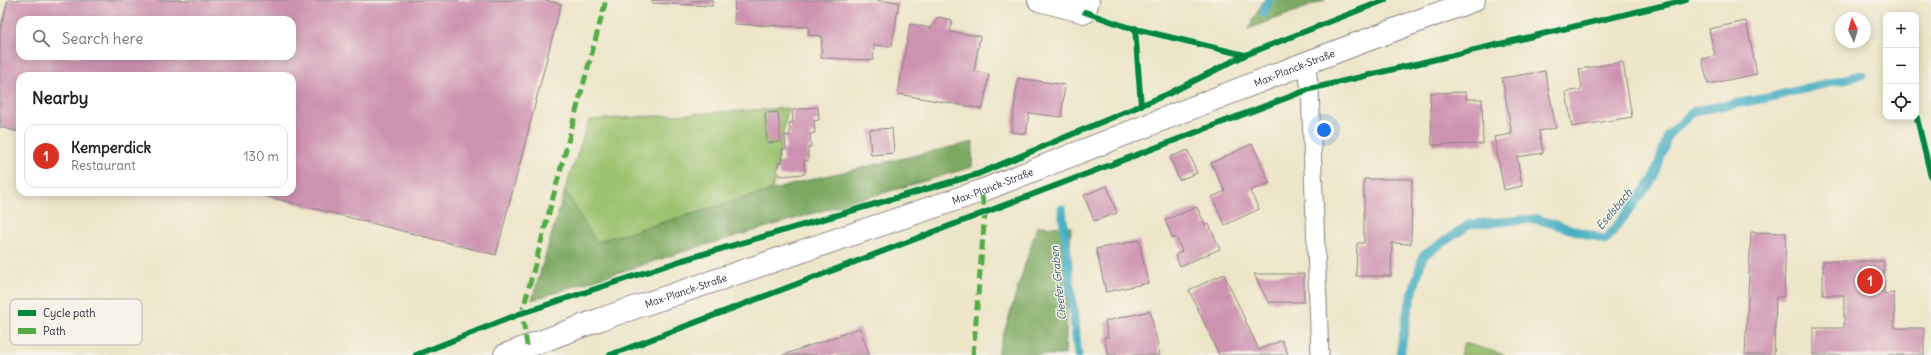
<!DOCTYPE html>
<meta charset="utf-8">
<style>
:root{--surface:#fff;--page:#f6f6f6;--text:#202124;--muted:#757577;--line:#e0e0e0;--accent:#d93025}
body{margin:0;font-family:Delius,sans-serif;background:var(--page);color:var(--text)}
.controls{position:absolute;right:12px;top:12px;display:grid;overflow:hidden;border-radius:8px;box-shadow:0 2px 10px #0003}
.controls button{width:36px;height:36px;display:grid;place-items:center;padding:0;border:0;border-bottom:1px solid var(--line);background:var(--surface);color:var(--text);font:20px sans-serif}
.compass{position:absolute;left:1835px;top:12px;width:36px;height:36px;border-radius:50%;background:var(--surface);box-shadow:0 2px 10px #0003;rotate:355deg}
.you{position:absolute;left:1324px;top:130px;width:14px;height:14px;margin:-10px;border:3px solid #fff;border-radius:50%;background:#1a73e8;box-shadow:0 0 0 6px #1a73e833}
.badge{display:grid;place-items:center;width:26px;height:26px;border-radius:50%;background:var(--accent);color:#fff;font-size:13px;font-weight:700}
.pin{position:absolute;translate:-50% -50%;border:2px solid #fff;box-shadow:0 1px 4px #0006}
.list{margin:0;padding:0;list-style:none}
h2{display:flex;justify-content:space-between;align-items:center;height:52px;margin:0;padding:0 16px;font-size:17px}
h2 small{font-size:13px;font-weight:400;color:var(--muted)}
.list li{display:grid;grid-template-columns:26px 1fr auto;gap:12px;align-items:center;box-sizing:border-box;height:64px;margin:0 8px 8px;padding:0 8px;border:1px solid var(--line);border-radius:12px}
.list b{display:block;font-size:15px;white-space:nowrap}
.list p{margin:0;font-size:13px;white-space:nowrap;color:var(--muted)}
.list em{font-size:13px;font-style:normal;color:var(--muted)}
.icon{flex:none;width:22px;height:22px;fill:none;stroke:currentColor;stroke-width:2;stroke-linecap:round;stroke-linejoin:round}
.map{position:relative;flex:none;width:1931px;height:355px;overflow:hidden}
.search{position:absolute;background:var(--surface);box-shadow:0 2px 10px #0003;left:16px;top:16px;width:280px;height:44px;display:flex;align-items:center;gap:10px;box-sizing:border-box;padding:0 14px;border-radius:12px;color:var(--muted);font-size:15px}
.panel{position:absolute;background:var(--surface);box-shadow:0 2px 10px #0003;left:16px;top:72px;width:280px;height:124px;border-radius:12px}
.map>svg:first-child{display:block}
</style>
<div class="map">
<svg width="1931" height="355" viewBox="0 0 1931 355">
<rect width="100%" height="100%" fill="#f7f3e8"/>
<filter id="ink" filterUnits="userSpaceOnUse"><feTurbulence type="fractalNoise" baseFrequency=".025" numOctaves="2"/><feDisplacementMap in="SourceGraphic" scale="8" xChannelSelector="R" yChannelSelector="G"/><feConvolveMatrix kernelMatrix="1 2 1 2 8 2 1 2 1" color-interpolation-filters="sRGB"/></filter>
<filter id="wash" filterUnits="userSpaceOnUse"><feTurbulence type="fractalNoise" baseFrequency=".012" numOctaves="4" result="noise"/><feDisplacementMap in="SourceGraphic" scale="16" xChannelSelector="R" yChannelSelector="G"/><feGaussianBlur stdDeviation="0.9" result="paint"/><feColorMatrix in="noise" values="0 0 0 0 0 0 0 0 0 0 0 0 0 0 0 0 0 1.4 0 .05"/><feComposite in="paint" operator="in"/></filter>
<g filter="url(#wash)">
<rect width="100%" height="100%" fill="#ede5c8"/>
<g fill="#9cc36f" stroke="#5f7255">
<polygon points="788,108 772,190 596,243 565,190 589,120"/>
<polygon points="1464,343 1505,355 1460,355"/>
</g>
<g fill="#7da962" stroke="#50664e">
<polygon points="1264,0 1326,0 1248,29"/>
<polygon points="973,142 972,167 692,249 532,300 565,190 596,242 804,181"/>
<polygon points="1037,226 1071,227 1065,355 997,355"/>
</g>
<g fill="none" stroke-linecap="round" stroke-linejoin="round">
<g stroke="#41abc0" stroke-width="9">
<polyline points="1264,13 1269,0"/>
<polyline points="1062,209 1078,355"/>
<polyline points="1400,355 1407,313 1423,256 1470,224 1537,219 1606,240 1654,178 1668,135 1694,111 1767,98 1862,75"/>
</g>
</g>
<g id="blocks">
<g fill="#cd92b0" fill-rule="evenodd">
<path d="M 8,0 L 545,0 L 561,4 L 496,255 L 254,193 L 292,192 L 292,76 L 20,76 L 20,132 L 0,127 L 0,30 ZM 20,20 L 292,20 L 292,56 L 20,56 Z"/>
<polygon points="652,0 713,0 712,6 652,3"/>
<polygon points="735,0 870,0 899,2 892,46 874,45 873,60 821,58 822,36 808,35 809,27 734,24"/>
<polygon points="938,17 952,20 950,32 980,36 974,71 989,74 983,109 898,94 910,24 931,28"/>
<polygon points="1746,21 1757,74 1708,84 1702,59 1715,56 1709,29"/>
<polygon points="1623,62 1632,117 1572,127 1566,92 1582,89 1579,69"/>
<polygon points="1545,71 1556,128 1539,131 1543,153 1517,157 1522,186 1504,190 1494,137 1512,134 1502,78"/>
<polygon points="1018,78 1065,85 1061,117 1029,113 1026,134 1011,132"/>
<polygon points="1466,92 1466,99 1482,99 1483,144 1432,145 1430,93"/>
<polygon points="818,107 819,120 814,121 815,133 810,134 811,147 808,147 808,161 804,160 805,174 779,176 778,163 783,162 782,149 786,149 785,135 790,136 789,123 793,122 792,110"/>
<polygon points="778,112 781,142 767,143 765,113"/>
<polygon points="892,128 894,153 871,155 869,130"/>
<polygon points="1252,144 1270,183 1250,191 1259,209 1225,225 1212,197 1225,191 1211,163"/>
<polygon points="1188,150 1197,173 1179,180 1170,157"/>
<polygon points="1364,179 1412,179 1411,244 1392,243 1391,276 1356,276 1357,243 1364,243"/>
<polygon points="1107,186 1117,213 1094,221 1084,195"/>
<polygon points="1197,207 1205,225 1209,224 1220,249 1180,266 1175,255 1182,251 1176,237 1173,239 1165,220"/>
<polygon points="1751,232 1786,233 1784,297 1776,297 1774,355 1745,355"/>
<polygon points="1139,240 1148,283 1106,292 1096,249"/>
<polygon points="1823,261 1884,261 1884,294 1894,293 1895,328 1924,328 1924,355 1813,355 1813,328 1844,328 1844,295 1823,295"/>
<polygon points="1224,274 1259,350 1282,340 1288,355 1219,355 1189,290"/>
<polygon points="1254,274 1304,274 1304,302 1268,302"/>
<polygon points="1150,311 1160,355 1108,355 1104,337 1108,337 1105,321"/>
<polygon points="860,328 869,355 783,355"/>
</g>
</g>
</g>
<g filter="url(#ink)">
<use href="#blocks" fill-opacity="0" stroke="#888482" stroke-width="1"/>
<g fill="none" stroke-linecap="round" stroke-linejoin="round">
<defs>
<polyline id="service" points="1306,63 1310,89 1320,355"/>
<polyline id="minor" points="1039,0 1085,12 1088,0"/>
<g id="tertiary">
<path id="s1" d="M 505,355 L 601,319 L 981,191 L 1306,63 L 1474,0"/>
</g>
</defs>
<use href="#service" stroke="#888482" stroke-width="19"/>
<use href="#minor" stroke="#888482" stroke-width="24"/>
<use href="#tertiary" stroke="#888482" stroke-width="24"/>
<use href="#service" stroke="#fff" stroke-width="17"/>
<use href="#minor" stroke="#fff" stroke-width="22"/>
<use href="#tertiary" stroke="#fff" stroke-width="22"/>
<g stroke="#53aa46" stroke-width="5" stroke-dasharray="10 5" stroke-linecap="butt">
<polyline points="527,346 522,313 606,0"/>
<polyline points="973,355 985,212 981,191"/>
</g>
<defs>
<g id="cycleway">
<polyline points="1085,12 1127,27 1245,55"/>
<polyline points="1135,28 1141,106"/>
<polyline points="1916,114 1931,177"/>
<polyline points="416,355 522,313 683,260 978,174 1168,94 1245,55 1385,0"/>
<polyline points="610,355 1310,89 1686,0"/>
</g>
</defs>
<use href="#cycleway" stroke="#f7f3e8" stroke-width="8"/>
<use href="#cycleway" stroke="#00873e" stroke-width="6"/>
</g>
</g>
<g text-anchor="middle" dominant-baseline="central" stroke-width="3" stroke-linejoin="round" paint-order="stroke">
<g font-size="10" fill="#22223b" stroke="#f7f3e8">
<text stroke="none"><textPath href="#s1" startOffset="840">Max-Planck-Straße</textPath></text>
<text stroke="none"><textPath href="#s1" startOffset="516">Max-Planck-Straße</textPath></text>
<text stroke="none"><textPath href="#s1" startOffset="192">Max-Planck-Straße</textPath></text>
</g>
<g font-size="11" font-style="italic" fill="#2e5970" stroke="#f7f3e8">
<text transform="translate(1614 209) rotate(-50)">Eselsbach</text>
<text transform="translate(1058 283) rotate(-96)">Cleefer Graben</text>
</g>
</g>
<rect x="10" y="299" width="132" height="46" rx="6" fill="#f7f3e8" stroke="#b7b4b4" stroke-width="1"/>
<rect x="18" y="310" width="18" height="6" fill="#00873e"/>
<rect x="18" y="328" width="18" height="6" fill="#53aa46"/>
<g font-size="11" fill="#22223b">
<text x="43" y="317">Cycle path</text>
<text x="43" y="335">Path</text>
</g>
</svg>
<div class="controls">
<button>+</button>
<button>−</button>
<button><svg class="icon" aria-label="locate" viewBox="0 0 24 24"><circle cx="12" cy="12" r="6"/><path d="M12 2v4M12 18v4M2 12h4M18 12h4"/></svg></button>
</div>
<svg class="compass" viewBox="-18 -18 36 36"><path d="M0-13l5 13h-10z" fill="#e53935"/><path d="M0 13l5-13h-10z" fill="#757577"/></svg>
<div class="you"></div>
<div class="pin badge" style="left:1870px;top:281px">1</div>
<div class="search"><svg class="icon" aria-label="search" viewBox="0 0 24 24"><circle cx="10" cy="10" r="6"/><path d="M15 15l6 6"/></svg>Search here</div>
<section class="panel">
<h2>Nearby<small></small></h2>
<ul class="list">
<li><span class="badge">1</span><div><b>Kemperdick</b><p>Restaurant</p></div><em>130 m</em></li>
</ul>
</section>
</div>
